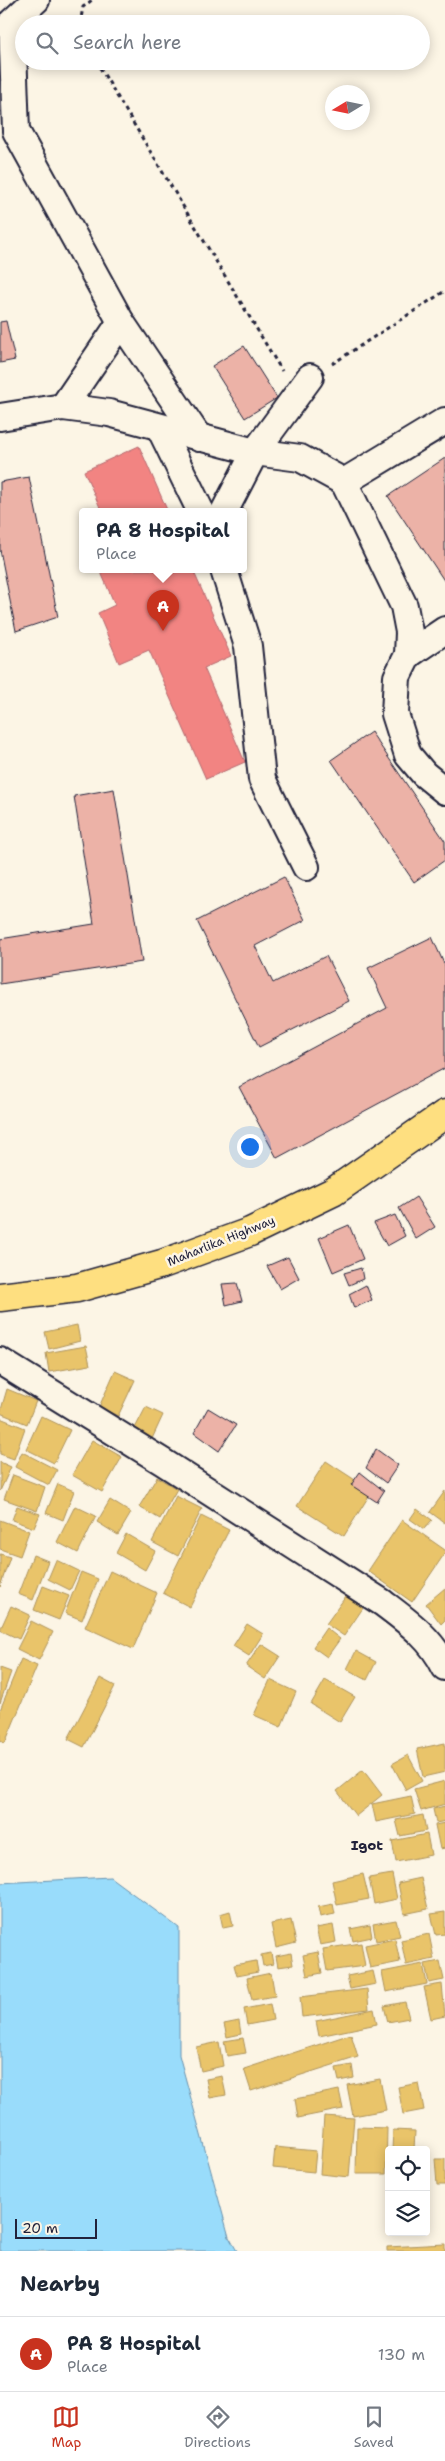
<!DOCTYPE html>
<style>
:root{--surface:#fff;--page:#f6f6f7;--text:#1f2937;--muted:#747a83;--line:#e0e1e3;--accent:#c8321e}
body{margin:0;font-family:"Shantell Sans",sans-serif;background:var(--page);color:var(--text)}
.controls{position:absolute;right:15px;bottom:15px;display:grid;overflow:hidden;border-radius:5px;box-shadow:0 2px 12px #0003}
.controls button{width:45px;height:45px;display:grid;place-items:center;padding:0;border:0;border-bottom:1px solid var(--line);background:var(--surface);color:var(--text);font:25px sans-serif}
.compass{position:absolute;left:325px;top:85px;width:45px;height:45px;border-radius:50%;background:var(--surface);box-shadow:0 2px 12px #0003;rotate:260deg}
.scale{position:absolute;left:15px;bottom:12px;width:82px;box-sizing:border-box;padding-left:5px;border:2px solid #22223b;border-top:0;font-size:14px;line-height:18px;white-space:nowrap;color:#22223b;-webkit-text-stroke:4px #fcf5e5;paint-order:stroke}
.you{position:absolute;left:249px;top:1146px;width:18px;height:18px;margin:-12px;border:4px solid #fff;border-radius:50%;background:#1a73e8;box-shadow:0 0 0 8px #1a73e833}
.badge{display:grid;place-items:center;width:32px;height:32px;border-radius:50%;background:var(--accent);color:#fff;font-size:16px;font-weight:700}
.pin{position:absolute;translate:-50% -41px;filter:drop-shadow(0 1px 2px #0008)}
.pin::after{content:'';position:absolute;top:26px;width:18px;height:15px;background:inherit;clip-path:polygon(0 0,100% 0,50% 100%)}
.popup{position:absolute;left:79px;top:508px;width:168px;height:65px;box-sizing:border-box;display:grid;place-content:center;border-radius:5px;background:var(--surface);filter:drop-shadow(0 1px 4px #0005);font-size:16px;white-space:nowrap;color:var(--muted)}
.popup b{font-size:19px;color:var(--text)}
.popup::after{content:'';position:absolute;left:50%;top:100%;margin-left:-10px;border:10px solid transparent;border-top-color:var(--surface)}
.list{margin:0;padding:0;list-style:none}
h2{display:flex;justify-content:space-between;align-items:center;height:65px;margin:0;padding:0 20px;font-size:21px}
h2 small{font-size:16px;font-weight:400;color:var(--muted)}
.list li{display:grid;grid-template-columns:32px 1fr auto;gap:15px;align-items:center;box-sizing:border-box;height:75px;padding:0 20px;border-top:1px solid var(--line)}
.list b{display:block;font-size:19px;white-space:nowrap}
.list p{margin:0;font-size:16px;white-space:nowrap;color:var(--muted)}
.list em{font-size:16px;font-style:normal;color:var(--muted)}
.icon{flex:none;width:28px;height:28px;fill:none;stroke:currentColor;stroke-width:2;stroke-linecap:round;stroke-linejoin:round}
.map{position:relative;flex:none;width:445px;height:2251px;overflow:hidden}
.search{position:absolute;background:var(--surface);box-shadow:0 2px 12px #0003;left:15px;right:15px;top:15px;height:55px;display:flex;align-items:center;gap:12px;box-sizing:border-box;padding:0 18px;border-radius:28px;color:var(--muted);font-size:19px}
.sheet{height:140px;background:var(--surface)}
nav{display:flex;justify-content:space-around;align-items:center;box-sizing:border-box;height:70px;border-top:1px solid var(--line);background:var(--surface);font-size:14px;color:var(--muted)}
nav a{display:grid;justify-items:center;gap:2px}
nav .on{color:var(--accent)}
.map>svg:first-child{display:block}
</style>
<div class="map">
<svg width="445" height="2251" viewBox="0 0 445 2251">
<rect width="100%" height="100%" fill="#fcf5e5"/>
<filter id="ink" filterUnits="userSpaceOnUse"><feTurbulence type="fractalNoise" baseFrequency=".02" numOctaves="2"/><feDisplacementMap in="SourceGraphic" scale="10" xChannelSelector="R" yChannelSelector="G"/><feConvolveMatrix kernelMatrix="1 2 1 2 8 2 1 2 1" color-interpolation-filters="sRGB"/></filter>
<g filter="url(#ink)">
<polygon fill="#99dcfb" stroke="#6992ae" points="110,1877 179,1928 179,2055 229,2237 237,2251 0,2251 0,1883"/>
<g fill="#e9c46a" stroke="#ad935c">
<polygon points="77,1325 80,1341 49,1349 45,1332"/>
<polygon points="86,1346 90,1365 49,1372 46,1353"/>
<polygon points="115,1371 135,1380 118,1416 99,1407"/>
<polygon points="7,1389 36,1401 27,1424 0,1413"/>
<polygon points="146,1407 163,1415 151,1441 133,1432"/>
<polygon points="41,1416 70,1430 54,1463 26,1449"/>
<polygon points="0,1418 25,1428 14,1459 0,1454"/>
<polygon points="92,1440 122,1457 102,1492 72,1475"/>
<polygon points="22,1452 57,1470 49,1485 15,1467"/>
<polygon points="326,1461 372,1491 344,1536 297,1506"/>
<polygon points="0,1462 11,1467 0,1491"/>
<polygon points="13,1475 45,1487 37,1511 4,1499"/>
<polygon points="157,1477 177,1489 160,1519 139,1507"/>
<polygon points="58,1484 74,1491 63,1520 46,1513"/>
<polygon points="445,1491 445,1523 430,1512"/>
<polygon points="176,1496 202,1509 178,1556 152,1542"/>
<polygon points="110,1500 131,1513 118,1535 97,1522"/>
<polygon points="17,1506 40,1514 34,1528 12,1520"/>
<polygon points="75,1506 96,1516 78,1553 57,1542"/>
<polygon points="417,1509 432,1520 424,1529 410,1519"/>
<polygon points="201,1516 229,1530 190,1607 163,1593"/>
<polygon points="0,1520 29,1531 20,1556 0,1549"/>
<polygon points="402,1520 445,1550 445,1553 412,1602 368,1571"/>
<polygon points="126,1534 155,1551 145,1570 116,1553"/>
<polygon points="0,1554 10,1557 0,1587"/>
<polygon points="33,1555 48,1561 33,1600 18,1594"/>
<polygon points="56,1560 79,1571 70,1590 48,1579"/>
<polygon points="110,1571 157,1593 133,1649 85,1627"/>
<polygon points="81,1572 98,1579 82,1620 65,1613"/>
<polygon points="43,1586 69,1596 59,1620 34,1610"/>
<polygon points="445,1588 445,1620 441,1624 426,1604"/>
<polygon points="346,1596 363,1608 344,1636 326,1624"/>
<polygon points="11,1606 30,1615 19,1639 0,1630"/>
<polygon points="31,1621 53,1632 39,1660 17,1649"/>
<polygon points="247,1624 263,1634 249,1656 233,1646"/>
<polygon points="326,1628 340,1639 327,1657 313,1647"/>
<polygon points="261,1644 280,1656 265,1679 246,1666"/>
<polygon points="356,1651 376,1662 367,1680 347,1669"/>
<polygon points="21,1659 37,1666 5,1743 0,1741 0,1710"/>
<polygon points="0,1668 11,1672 0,1703"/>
<polygon points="100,1678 115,1686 84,1747 68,1739"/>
<polygon points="270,1680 296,1692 281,1727 254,1715"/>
<polygon points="325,1680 355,1697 340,1722 311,1704"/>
<polygon points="445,1743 445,1772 423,1777 417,1749"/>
<polygon points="408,1755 422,1781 406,1790 392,1764"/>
<polygon points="363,1770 382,1795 356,1816 337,1791"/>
<polygon points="445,1781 445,1804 421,1811 414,1789"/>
<polygon points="411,1796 415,1814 376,1822 372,1804"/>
<polygon points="445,1806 445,1821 436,1823 433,1809"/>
<polygon points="423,1815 426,1831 400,1836 396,1820"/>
<polygon points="445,1823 445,1848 440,1849 435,1825"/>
<polygon points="427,1834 431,1855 396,1862 392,1841"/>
<polygon points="363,1874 369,1899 337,1905 332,1881"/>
<polygon points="392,1874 397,1899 374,1904 369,1878"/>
<polygon points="421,1878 428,1909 404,1914 398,1883"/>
<polygon points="333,1904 335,1914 320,1917 318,1907"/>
<polygon points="230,1911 233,1926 223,1928 220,1914"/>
<polygon points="445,1912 445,1934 436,1935 431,1914"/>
<polygon points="291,1920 296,1943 276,1948 271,1924"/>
<polygon points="396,1920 400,1936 376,1941 373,1924"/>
<polygon points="333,1925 336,1942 320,1945 316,1928"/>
<polygon points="370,1925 372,1937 353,1941 350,1929"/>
<polygon points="429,1934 434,1959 406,1965 401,1940"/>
<polygon points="395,1939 400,1962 370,1968 365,1945"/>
<polygon points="361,1943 365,1966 327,1971 323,1949"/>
<polygon points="318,1952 322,1973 307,1976 303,1955"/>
<polygon points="271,1953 273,1964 263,1966 261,1955"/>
<polygon points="291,1953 293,1965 278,1967 276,1956"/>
<polygon points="256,1961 258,1972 237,1976 234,1965"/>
<polygon points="440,1961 444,1980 429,1983 425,1964"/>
<polygon points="423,1964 427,1984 386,1992 382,1972"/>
<polygon points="373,1971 376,1984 350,1989 347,1976"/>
<polygon points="271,1973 275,1996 252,2000 247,1978"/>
<polygon points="442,1984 445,2016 431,2019 424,1987"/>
<polygon points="367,1989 369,2009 302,2017 300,1997"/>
<polygon points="405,2002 409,2018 388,2022 384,2006"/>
<polygon points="270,2004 273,2020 247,2025 244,2009"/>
<polygon points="374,2009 377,2024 319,2036 316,2021"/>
<polygon points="239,2021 241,2034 227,2037 224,2024"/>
<polygon points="351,2034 358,2057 251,2091 244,2069"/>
<polygon points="243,2038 246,2053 227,2056 224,2041"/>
<polygon points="219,2042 223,2066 201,2071 196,2047"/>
<polygon points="352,2065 354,2078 339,2081 336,2068"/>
<polygon points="222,2076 226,2095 210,2098 206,2079"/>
<polygon points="380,2079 386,2110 353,2116 347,2085"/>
<polygon points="419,2083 424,2110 403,2114 398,2087"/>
<polygon points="339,2090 343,2109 298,2118 295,2099"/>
<polygon points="324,2116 354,2118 349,2177 320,2174"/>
<polygon points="357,2127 387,2128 386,2174 356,2174"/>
<polygon points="393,2130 415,2131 414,2150 392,2150"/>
<polygon points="275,2147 316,2151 314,2172 273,2168"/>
<polygon points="435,2159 445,2159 445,2185 437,2185"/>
<polygon points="445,2244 445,2251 387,2251 387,2247"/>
</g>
<g fill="#f28482" stroke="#b4676d">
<polygon points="139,446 168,512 102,512 84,471"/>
<polygon points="100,570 193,570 231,656 204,668 245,762 206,779 149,650 119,663 98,613 115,605"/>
</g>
<g fill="#ecb2a7" stroke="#22223b">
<polygon points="6,321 15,360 0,363 0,322"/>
<polygon points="244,346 277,398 245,418 212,366"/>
<polygon points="445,458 445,582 388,496"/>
<polygon points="29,477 58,617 16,631 0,550 0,482"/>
<polygon points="371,732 445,841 445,860 414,882 331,760"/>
<polygon points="114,789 142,962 0,984 0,939 94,924 74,796"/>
<polygon points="284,877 305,920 255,946 273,983 326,956 349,1001 259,1047 197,921"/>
<polygon points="432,937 445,966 445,1068 277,1158 239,1087 387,1008 368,968"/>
<polygon points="416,1197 435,1227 416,1239 399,1208"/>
<polygon points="395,1215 405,1236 387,1246 374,1223"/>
<polygon points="349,1225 363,1259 333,1272 319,1238"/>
<polygon points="288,1257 299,1278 280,1289 267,1266"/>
<polygon points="361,1268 363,1279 349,1285 344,1273"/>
<polygon points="237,1283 242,1301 226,1305 222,1284"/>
<polygon points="366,1285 372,1300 354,1308 349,1294"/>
<polygon points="208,1408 236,1425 219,1451 194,1433"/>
<polygon points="376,1449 398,1465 386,1483 366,1468"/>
<polygon points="360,1472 384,1491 377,1502 351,1485"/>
</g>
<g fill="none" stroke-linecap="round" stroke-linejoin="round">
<defs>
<g id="minor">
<polyline points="36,0 12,22 16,131 121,322 199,438"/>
<polyline points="63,407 121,322"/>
<polyline points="0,417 63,407 109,413 255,452 300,458 344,482 404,606 409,632 408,655 397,677 395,714 408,755 424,774 445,791"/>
<polyline points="160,428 201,512"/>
<polyline points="344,482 445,421"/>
<polyline points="224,512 255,452 310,377"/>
<polyline points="224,570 248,646 262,779 306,867"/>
<polyline points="408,655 445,630"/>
<path d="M 0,1361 L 163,1462 L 383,1603 C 408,1622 431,1638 445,1667"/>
</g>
<polyline id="highway" points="0,1297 77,1288 162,1264 250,1232 333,1192 445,1114"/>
</defs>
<use href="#minor" stroke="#22223b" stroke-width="30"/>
<use href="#highway" stroke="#22223b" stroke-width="31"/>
<g stroke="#22223b" stroke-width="3" stroke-dasharray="4 4" stroke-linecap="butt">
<polyline points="80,24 83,7 92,0"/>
<polyline points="96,61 282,371"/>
<polyline points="332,364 445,291"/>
</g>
<use href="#minor" stroke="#fcf5e5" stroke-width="26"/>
<use href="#highway" stroke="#fedf80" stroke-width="28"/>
</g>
</g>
<g text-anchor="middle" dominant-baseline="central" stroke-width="5" stroke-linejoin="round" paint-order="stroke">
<g font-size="12" fill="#22223b" stroke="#fcf5e5">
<text transform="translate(221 1241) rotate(-22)">Maharlika Highway</text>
</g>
<g font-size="14" font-weight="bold" fill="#22223b" stroke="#fcf5e5">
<text x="367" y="1845">Igot</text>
</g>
</g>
</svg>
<div class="controls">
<button><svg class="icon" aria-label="locate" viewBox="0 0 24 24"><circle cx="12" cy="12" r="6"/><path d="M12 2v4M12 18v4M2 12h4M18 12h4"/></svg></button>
<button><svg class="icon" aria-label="layers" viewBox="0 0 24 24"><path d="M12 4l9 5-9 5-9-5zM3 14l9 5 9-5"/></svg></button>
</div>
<svg class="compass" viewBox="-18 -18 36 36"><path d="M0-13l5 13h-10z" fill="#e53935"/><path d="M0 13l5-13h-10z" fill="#747a83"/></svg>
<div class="scale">20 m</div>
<div class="you"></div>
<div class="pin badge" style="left:163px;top:631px">A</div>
<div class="popup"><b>PA 8 Hospital</b>Place</div>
<div class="search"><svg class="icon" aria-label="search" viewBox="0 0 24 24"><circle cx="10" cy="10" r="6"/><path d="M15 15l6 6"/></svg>Search here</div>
</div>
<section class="sheet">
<h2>Nearby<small></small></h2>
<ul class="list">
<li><span class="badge">A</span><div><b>PA 8 Hospital</b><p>Place</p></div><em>130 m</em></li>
</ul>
</section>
<nav>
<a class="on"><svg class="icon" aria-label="map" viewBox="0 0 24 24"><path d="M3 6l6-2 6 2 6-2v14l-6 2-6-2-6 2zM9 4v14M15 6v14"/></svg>Map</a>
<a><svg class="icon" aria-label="directions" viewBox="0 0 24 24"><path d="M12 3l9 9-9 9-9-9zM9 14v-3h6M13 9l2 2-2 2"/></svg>Directions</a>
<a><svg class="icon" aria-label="saved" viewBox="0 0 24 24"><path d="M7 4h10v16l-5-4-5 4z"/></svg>Saved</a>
</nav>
